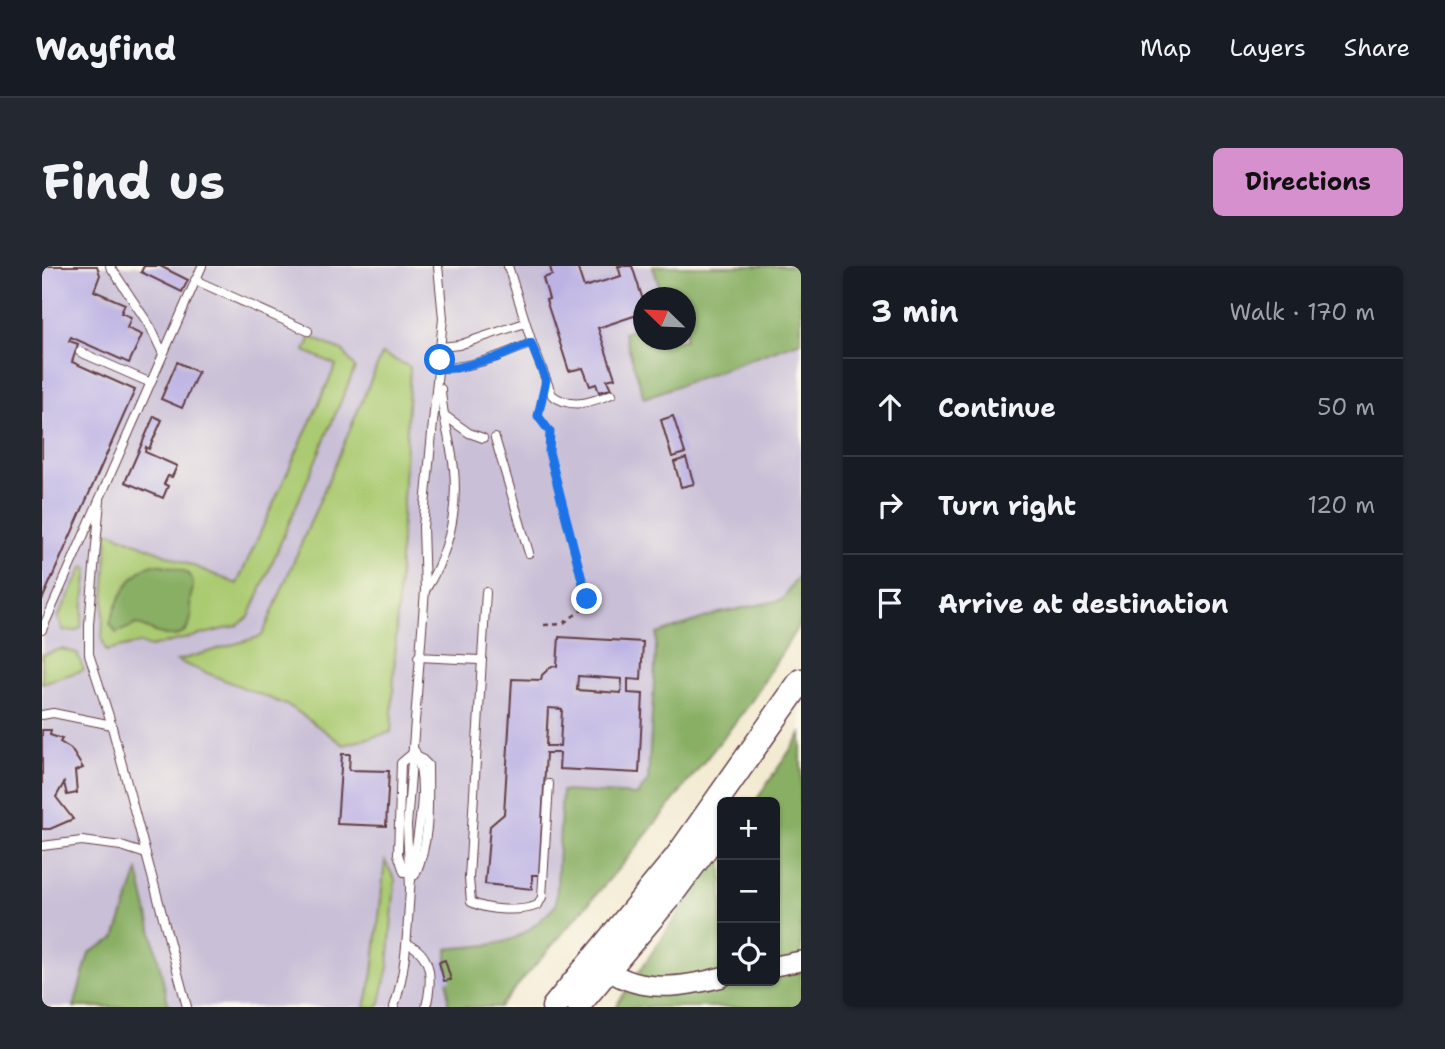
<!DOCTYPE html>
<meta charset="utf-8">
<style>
:root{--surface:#171b24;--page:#242831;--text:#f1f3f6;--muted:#9ea1a6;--line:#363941;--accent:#d690ce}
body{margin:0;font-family:"Shantell Sans",sans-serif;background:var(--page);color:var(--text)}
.controls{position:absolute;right:21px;bottom:21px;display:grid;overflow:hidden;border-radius:10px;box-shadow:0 2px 5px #0004}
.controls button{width:63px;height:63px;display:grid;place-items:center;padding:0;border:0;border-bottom:2px solid var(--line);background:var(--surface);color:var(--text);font:35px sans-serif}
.compass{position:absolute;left:591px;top:21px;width:63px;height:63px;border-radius:50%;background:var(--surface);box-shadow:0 2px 5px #0004;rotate:293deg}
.stop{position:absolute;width:21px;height:21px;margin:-16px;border:5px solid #1a73e8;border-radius:50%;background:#fff}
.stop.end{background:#1a73e8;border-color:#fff;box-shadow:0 2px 7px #0008}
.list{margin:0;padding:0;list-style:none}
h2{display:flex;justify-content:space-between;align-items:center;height:91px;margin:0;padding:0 28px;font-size:30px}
h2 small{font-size:23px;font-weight:400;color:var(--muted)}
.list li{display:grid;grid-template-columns:46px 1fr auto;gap:21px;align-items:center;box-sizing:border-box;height:98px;padding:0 28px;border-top:2px solid var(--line)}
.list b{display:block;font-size:26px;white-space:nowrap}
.list em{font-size:23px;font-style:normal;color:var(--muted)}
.icon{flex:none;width:38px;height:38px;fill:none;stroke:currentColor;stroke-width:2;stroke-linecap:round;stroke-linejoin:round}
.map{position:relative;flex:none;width:759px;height:741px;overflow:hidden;border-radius:10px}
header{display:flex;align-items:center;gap:42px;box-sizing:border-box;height:98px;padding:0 35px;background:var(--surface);border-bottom:2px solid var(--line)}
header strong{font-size:33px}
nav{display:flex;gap:38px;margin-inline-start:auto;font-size:24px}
.intro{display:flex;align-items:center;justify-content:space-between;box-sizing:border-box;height:168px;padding:0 42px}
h1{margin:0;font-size:49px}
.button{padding:18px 32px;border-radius:10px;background:var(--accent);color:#111;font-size:24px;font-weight:700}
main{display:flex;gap:42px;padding:0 42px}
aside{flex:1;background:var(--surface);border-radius:10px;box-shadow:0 2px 5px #0004}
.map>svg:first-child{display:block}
</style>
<header>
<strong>Wayfind</strong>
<nav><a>Map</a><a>Layers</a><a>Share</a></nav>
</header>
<div class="intro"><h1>Find us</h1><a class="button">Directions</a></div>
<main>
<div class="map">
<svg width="759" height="741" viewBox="0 0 759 741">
<rect width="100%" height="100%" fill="#fbf7ec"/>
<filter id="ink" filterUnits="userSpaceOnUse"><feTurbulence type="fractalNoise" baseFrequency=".0143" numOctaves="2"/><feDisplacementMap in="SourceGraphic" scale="14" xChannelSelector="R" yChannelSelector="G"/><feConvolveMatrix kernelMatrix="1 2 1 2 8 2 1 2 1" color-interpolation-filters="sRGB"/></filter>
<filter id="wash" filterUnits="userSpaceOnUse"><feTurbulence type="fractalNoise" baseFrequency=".00686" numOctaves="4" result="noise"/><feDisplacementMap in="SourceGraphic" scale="28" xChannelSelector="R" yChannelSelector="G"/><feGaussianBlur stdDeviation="1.57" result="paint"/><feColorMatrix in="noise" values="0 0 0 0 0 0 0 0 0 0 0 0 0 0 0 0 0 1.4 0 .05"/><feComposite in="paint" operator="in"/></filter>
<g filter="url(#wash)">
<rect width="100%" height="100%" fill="#f3ead2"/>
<path fill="#c9bfd7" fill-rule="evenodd" d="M 0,0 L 759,0 L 759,356 L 707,439 L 590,588 L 457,741 L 0,741 ZM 601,32 L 643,32 L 643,74 L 601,74 Z"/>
<g fill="#abcb72" stroke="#7a754e" stroke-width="2">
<polygon points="269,71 302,86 313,102 207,351 195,360 108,381 98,377 64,385 60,373 66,265 195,318 294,99 263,85"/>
<polygon points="340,88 368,101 349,466 302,479 249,441 135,395 220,370"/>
<polygon points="42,300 46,302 39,361 34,365 21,364 16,351"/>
<polygon points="19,383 35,387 42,404 0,417 0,389"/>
<polygon points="343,595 353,614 346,701 337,741 323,741 331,707"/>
</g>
<g fill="#88af64" stroke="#696748" stroke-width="2">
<polygon points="611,0 759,0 759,75 602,132 582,67 601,59 601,74 643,74 643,32 620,31"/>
<path d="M 111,298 C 121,299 140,301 147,309 C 155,318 149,326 148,335 C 148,340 150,347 149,352 C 143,383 112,366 95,358 L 74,367 L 68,357 C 74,336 89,305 111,298 Z"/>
<path d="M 759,306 L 759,356 L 707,439 L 589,588 L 457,741 L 406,741 L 405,683 C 461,677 473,682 514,639 L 520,525 L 595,529 L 606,515 L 615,368 L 677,347 L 740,334 Z"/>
<polygon points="759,468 759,741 573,741 680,584 680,715 733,715 733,536 713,536"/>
<polygon points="96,605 127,741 32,741 47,687 73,672"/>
</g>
<g id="blocks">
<g fill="#bcb2e4" fill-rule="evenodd">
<polygon points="0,0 55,0 58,9 52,25 83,38 79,47 89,51 85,62 100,69 87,97 29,71 27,75 36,78 30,96 93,124 0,334"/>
<polygon points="102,0 118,0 146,14 140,26 99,6"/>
<polygon points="508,0 535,0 542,21 579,10 576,0 590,0 601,34 601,47 556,62 573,112 565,114 569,123 557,126 554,118 548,120 541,102 527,105 504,34 507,33 501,12 510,9"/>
<polygon points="135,96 156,106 140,142 119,133"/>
<polygon points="112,150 120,154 107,183 104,181 103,186 135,200 130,211 126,210 122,218 126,220 121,232 83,216"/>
<polygon points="631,150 643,187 630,191 619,154"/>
<polygon points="644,192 652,218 639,221 632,196"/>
<path d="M 517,371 L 601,376 L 599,414 L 586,413 L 586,427 L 601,428 L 597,507 L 517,503 L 518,487 L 504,487 L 497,609 L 490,609 L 490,623 L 443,618 L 448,560 L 462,548 L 470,413 L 499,414 L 500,409 L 510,400 L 515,400 ZM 536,410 L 580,413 L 579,427 L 535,424 ZM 506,442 L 520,443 L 518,480 L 504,480 Z"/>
<polygon points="0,464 9,464 8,469 20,473 18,476 29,483 41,502 33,505 35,527 25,529 22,517 14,531 31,553 8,563 0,563"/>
<polygon points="300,488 308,488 307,504 347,505 344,560 295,558"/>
<polygon points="403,694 409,714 402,715 397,696"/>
</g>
</g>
</g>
<g filter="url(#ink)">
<use href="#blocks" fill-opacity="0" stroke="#633d44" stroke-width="2"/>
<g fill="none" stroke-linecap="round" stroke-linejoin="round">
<defs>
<g id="service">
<polyline points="68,0 109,62 121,88"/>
<path d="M 466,0 L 490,77 L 510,129 C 530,144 548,136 570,128"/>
<polyline points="153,14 266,65"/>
<polyline points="399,81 417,79 483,57"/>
<polyline points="38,86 109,117"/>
<path d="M 398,102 C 430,102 460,89 490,77"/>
<polyline points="402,149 427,167 441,172"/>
<polyline points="453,172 487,287"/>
<polyline points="58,235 47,358 47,388 67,450 145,741"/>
<path d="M 384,323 C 407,286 416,247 412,203 C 409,176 400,150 399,123"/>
<path d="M 444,326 L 427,612 L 429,636 C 446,645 479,646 496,639 L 500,631 L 507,518"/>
<polyline points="0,364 160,0"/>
<polyline points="376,391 437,394"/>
<polyline points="0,449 11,447 70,459"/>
<polyline points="0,580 40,575 79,580 104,588"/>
<polyline points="362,606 356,588 359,497 372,486"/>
<path d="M 373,609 C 389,575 386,536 386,499 L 378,491"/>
<polyline points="368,622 365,560 383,324 381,261 401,52 396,0"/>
<path d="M 366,678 C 392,689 390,717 384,741"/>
<path d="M 352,741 C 365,702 365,664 368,624 C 371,583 390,523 373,485"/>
</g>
<g id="tertiary">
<polyline points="733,700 759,695"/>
<path d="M 566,704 C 600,728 642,721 680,711"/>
</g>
<g id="primary">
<polyline points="537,738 631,626 680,560"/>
<polyline points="512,741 635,591 759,415"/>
</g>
</defs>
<use href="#service" stroke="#633d44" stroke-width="10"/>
<use href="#tertiary" stroke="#633d44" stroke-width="22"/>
<use href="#primary" stroke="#633d44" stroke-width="27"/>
<polyline stroke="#633d44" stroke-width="2.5" stroke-dasharray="5 5" stroke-linecap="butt" points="500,133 496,151 508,166 507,186 545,333 544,341 520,358 501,359"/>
<use href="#service" stroke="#fff" stroke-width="8"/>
<use href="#tertiary" stroke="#fff" stroke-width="19"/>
<use href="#primary" stroke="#fff" stroke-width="24"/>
</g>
</g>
<g fill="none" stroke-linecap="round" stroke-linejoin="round" filter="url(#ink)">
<polyline stroke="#1a73e8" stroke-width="9" points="398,94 398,102 414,102 453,92 489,77 504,114 496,150 508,166 507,186 545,333"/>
</g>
</svg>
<div class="controls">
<button>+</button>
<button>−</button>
<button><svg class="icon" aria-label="locate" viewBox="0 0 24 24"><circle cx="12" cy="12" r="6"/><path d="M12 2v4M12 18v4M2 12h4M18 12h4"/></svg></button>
</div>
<svg class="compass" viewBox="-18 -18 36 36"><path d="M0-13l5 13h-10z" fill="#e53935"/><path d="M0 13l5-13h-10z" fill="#9ea1a6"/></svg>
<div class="stop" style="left:398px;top:94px"></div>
<div class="stop end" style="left:545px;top:333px"></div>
</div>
<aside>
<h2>3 min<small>Walk · 170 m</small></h2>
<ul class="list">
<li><svg class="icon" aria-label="ahead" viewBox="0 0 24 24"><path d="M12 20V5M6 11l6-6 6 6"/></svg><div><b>Continue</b></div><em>50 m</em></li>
<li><svg class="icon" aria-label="right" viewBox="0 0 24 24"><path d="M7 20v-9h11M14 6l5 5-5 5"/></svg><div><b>Turn right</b></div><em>120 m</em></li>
<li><svg class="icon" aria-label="arrive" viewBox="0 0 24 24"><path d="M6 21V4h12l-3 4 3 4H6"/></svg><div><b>Arrive at destination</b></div></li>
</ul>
</aside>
</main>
